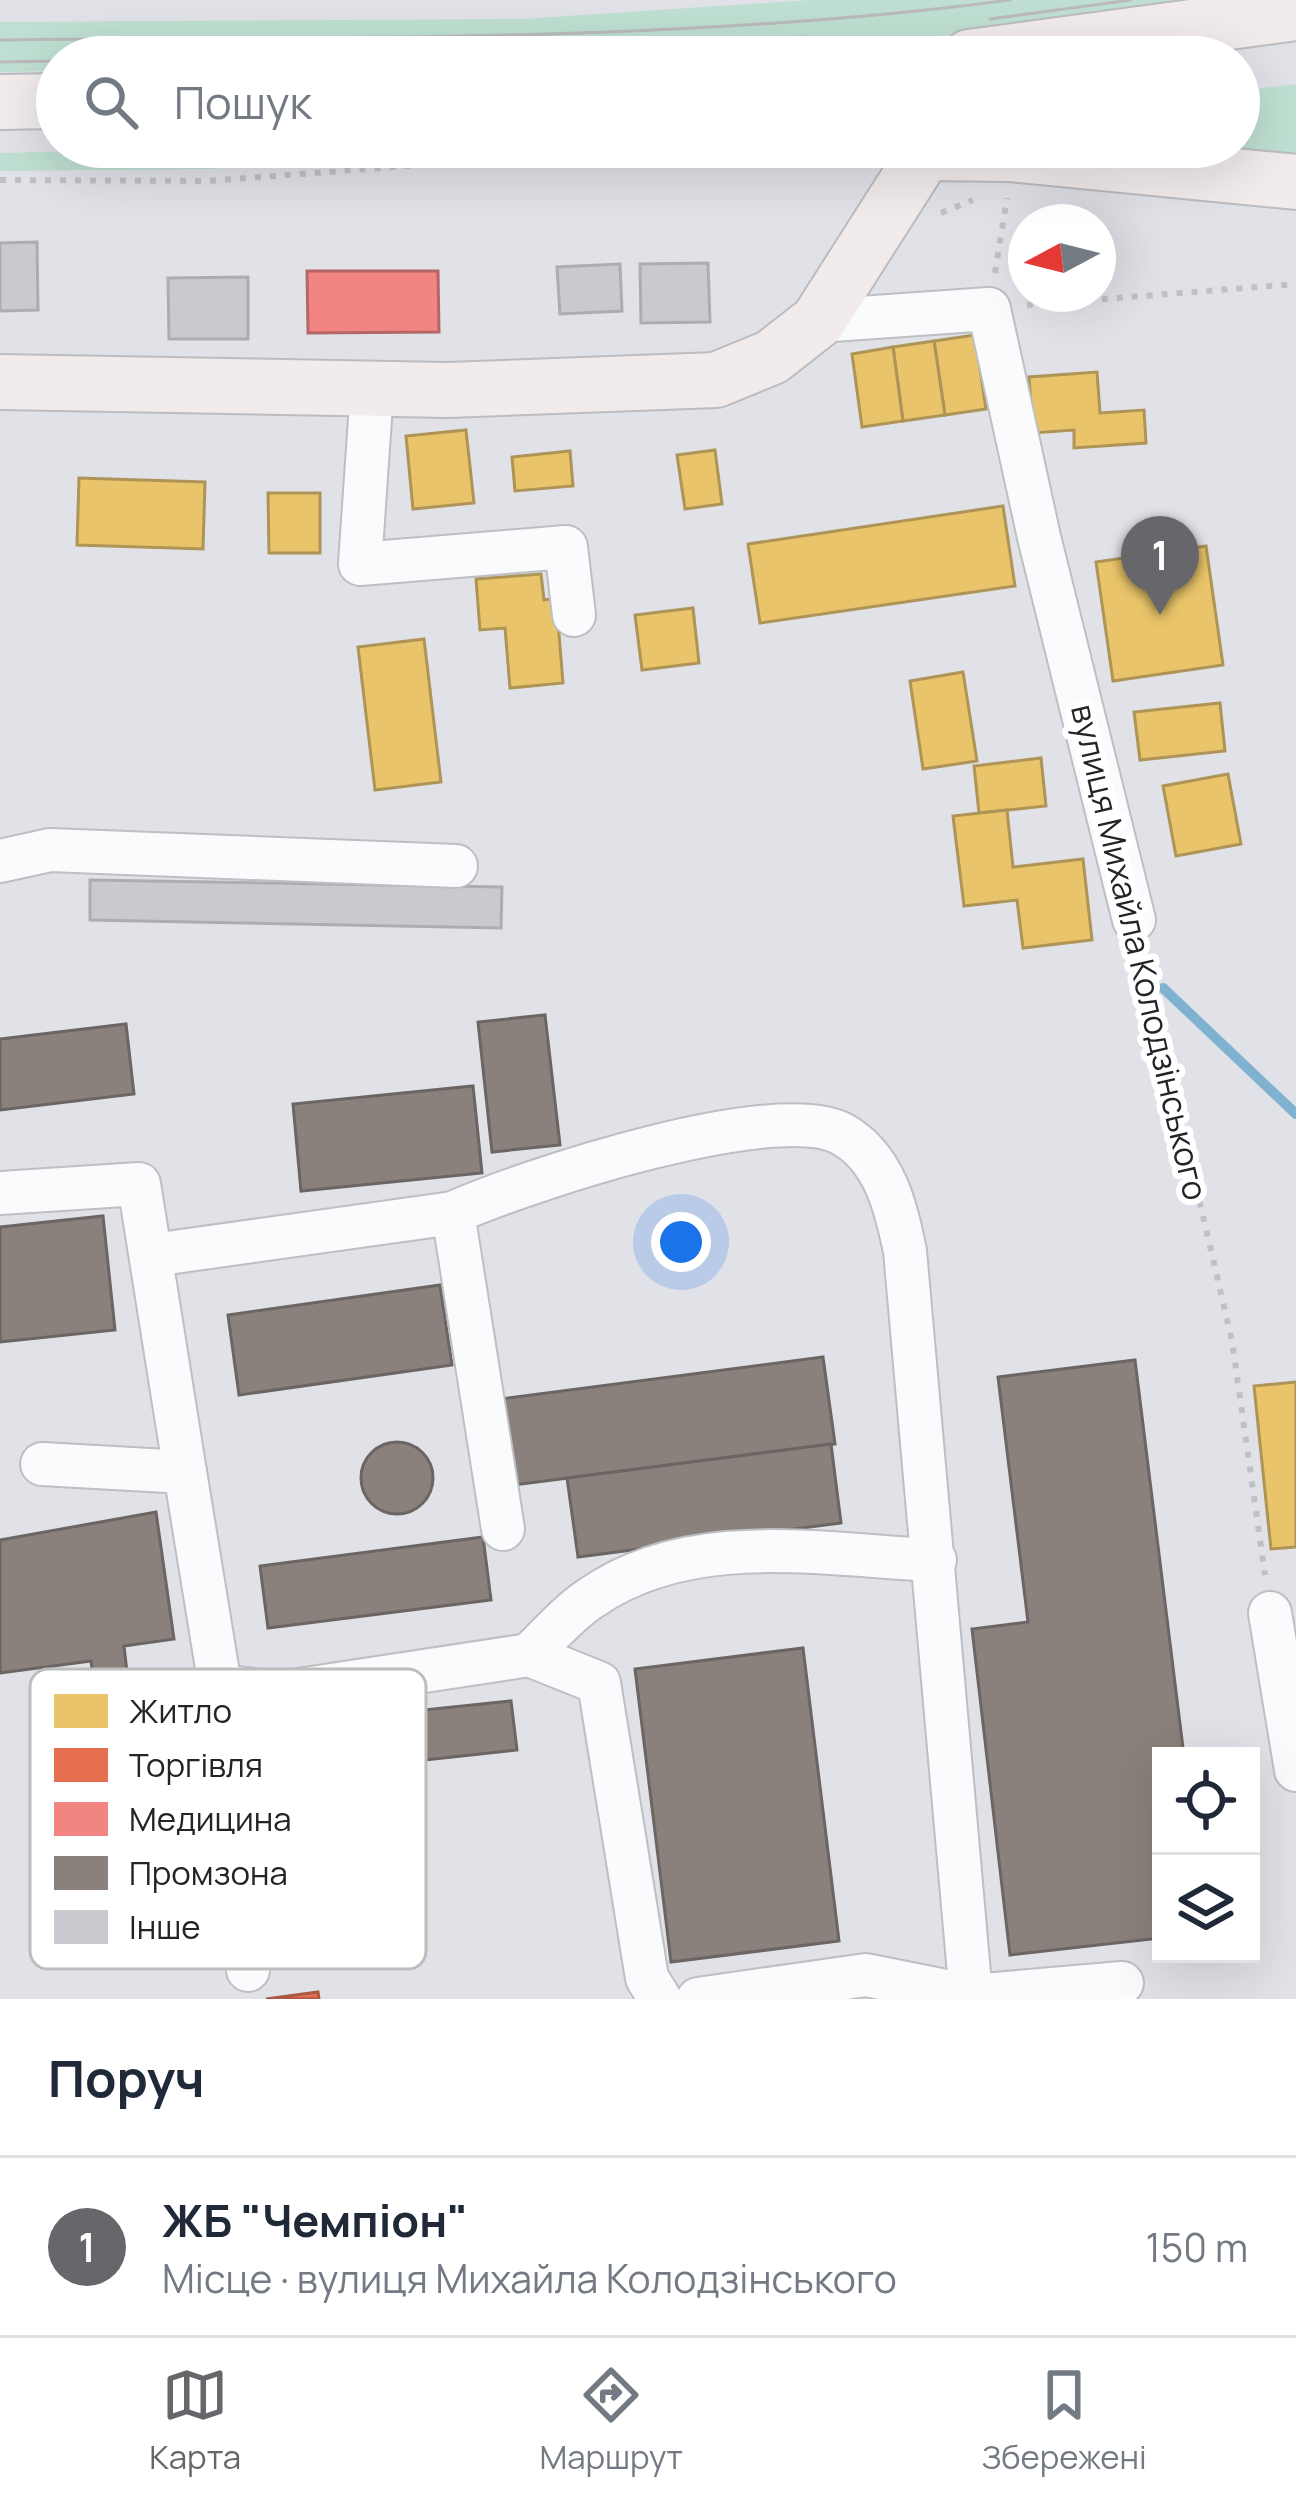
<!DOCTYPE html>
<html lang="uk">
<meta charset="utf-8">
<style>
:root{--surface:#fff;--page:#f2f2f3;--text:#1f2937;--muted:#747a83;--line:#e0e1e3;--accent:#66666b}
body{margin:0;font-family:Manrope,sans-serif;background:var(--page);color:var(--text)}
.controls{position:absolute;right:36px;bottom:36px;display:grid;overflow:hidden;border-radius:0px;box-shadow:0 12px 48px #0002}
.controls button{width:108px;height:108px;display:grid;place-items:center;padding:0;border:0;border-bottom:3px solid var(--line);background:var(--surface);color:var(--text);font:60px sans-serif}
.compass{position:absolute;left:1008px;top:204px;width:108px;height:108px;border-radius:50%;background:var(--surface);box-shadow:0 12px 48px #0002;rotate:263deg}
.you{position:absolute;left:681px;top:1242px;width:42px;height:42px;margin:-30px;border:9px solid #fff;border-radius:50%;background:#1a73e8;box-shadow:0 0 0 18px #1a73e833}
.badge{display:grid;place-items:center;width:78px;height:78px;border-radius:50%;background:var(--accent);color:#fff;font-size:39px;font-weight:700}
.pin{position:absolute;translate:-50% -99px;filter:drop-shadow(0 3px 6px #0008)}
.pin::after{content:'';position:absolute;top:63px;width:42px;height:36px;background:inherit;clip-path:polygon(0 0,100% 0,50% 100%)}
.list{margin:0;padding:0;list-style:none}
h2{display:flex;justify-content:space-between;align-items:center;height:156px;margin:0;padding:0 48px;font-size:51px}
h2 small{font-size:39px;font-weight:400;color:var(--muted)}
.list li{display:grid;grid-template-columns:78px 1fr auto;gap:36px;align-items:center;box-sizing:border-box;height:180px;padding:0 48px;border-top:3px solid var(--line)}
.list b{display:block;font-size:45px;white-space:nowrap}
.list p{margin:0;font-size:39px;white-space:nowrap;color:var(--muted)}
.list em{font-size:39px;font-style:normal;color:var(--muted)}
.icon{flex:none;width:66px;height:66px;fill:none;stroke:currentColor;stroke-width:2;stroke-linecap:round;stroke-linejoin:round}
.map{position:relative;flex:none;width:1296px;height:1999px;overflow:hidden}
.search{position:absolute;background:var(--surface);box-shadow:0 12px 48px #0002;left:36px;right:36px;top:36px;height:132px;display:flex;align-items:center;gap:30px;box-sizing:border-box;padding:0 42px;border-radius:66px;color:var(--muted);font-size:45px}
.sheet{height:336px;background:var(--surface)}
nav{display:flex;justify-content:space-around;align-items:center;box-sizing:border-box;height:168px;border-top:3px solid var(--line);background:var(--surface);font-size:33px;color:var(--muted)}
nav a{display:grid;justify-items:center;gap:6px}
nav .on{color:var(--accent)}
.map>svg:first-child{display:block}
</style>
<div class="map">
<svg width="1296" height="1999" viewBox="0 0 1296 1999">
<rect width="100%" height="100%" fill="#e1e2e8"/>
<g fill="#bedfd1">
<polygon points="810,0 1244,0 915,39 632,57 57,57 57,71 0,72 0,22 522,19"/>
<polygon points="1296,84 1296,166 1163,147 1239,147 1239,91"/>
<polygon points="271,147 514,147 210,169 0,171 0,153"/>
</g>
<g fill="#e9c46a" stroke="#ae9456" stroke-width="3">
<polygon points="975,335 986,409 945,415 934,341"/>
<polygon points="934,341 945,415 903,421 893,347"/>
<polygon points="893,347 903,421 862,427 852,354"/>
<polygon points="1097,372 1100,413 1144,410 1146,443 1074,448 1074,430 1033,433 1029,377"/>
<polygon points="466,430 474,503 413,509 406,436"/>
<polygon points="715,450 722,504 685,509 677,455"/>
<polygon points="570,451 573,486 515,491 512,457"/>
<polygon points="79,478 205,482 203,549 77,545"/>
<polygon points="268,493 320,493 320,553 269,553"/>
<polygon points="1003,506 1015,586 760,623 748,544"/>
<polygon points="1206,546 1223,665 1113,681 1096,562"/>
<polygon points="541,574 544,600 556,598 563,683 510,688 505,628 480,630 476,579"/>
<polygon points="693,608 699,663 642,670 635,615"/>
<polygon points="424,639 441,782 375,790 358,647"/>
<polygon points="963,672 977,761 923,769 910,681"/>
<polygon points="1220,703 1225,751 1140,760 1134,712"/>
<polygon points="1041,758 1046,806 979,813 974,766"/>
<polygon points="1228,774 1241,844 1176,856 1163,786"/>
<polygon points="1007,810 1013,867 1083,859 1092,940 1023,948 1017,900 964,906 953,816"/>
<polygon points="1296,1382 1296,1547 1271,1549 1254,1386"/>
</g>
<polygon fill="#e76f51" stroke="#ac5845" stroke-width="3" points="318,1992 319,1999 266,1999"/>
<polygon fill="#f28482" stroke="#b46767" stroke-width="3" points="307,271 438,271 439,332 308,333"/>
<g fill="#8a817c" stroke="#6b6563" stroke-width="3">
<polygon points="545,1015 560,1145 492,1152 478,1022"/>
<polygon points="126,1024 134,1094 0,1110 0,1039"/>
<polygon points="473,1086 482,1173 301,1191 293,1104"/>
<polygon points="103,1216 115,1330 0,1342 0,1227"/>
<polygon points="440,1285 452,1365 239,1395 228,1315"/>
<polygon points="823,1357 835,1444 513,1485 501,1399"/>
<polygon points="1135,1360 1184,1756 1161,1756 1161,1938 1010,1955 972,1629 1028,1622 998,1377"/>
<circle cx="397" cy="1478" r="36"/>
<polygon points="831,1444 841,1523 578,1557 567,1478"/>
<polygon points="156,1512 174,1639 124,1646 128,1681 94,1685 91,1661 0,1673 0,1540"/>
<polygon points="483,1537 491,1600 268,1628 260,1566"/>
<polygon points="803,1648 839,1941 671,1962 635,1669"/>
<polygon points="511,1701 517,1750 323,1771 318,1721"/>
</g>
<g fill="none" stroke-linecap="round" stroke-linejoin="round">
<polyline stroke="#7eb2d0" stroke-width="10" points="1163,988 1296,1114"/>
</g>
<g fill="#c9cacf" stroke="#acadb1" stroke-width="3">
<polygon points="37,242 38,310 0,311 0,243"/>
<polygon points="708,263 710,322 641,323 640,264"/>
<polygon points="620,264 622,311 560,314 557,267"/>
<polygon points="248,277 248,339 169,339 168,278"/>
<polygon points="90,880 502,887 501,928 90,920"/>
</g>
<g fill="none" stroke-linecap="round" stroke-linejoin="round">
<defs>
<g id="minor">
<polyline points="818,321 989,309 1039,537 1134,920"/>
<polyline points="372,390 360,564 566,547 574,615"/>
<polyline points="0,861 50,850 456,866"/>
<polyline points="0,1193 139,1184 185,1472"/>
<polyline points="153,1255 453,1213"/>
<polyline points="42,1464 185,1472 220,1686 279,1693 529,1655 599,1683 647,1978 660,1999"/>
<path d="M 503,1529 L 453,1213 C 524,1181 775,1098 842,1134 C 885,1158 896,1208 905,1251 L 971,1996 L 866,1975 L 698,1999"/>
<polyline points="1270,1613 1296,1770"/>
<path d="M 529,1655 C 549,1636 568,1613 591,1598 C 690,1529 822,1555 935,1560"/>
<polyline points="220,1686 248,1970"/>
<polyline points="971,1996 1122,1983"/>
</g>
<g id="major">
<polyline points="969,57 1296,13"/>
<polyline points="0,102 57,101"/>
<polyline points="925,153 1009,154 1296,182"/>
<polyline points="0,382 448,390 716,380 772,357 818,321 925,153"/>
</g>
</defs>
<use href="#minor" stroke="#bebfc3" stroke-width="46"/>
<use href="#major" stroke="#bcbcc0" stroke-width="58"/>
<g stroke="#c1c1c4" stroke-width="6" stroke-dasharray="6 9" stroke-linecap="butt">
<polyline points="0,180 208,181 661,147"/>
<polyline points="941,213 973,200"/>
<polyline points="995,273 1007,198"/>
<polyline points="1027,305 1296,284"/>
<polyline points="1142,953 1232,1341 1265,1575"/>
</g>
<use href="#minor" stroke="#fafbfc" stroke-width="42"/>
<use href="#major" stroke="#f1ebeb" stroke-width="54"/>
<g stroke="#bababc" stroke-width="3">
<polyline points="990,19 1131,0"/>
<path d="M 0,40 C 336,36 677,44 1010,0"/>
<polyline points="295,57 519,53 805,37"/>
<polyline points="0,62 57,61"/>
</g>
</g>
<g text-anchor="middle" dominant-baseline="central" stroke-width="12" stroke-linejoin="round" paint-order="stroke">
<g font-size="33" fill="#232428" stroke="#fff">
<text transform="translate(1140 952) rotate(77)">вулиця Михайла Колодзінського</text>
</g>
</g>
<rect x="30" y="1669" width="396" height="300" rx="18" fill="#fff" stroke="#bdbdbe" stroke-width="3"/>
<rect x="54" y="1694" width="54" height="34" fill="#e9c46a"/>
<rect x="54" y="1748" width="54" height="34" fill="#e76f51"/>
<rect x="54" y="1802" width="54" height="34" fill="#f28482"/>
<rect x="54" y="1856" width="54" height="34" fill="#8a817c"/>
<rect x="54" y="1910" width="54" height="34" fill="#c9cacf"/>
<g font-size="33" fill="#232428">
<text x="129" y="1723">Житло</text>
<text x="129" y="1777">Торгівля</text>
<text x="129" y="1831">Медицина</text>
<text x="129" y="1885">Промзона</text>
<text x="129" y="1939">Інше</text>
</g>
</svg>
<div class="controls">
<button><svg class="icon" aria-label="locate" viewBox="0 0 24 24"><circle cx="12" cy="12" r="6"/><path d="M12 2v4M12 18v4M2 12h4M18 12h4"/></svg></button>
<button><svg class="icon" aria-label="layers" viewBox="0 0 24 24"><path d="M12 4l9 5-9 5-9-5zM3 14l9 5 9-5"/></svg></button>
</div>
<svg class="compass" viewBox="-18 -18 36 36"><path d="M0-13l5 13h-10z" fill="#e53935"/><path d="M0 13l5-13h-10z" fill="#747a83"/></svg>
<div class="you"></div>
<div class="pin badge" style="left:1160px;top:615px">1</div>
<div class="search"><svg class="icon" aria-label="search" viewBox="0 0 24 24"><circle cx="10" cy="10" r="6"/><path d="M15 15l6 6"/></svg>Пошук</div>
</div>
<section class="sheet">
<h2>Поруч<small></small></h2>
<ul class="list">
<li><span class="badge">1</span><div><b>ЖБ &quot;Чемпіон&quot;</b><p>Місце · вулиця Михайла Колодзінського</p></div><em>150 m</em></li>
</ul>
</section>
<nav>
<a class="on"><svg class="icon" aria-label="map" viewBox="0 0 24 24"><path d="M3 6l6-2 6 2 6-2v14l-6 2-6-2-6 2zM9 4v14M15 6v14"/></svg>Карта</a>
<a><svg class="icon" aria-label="directions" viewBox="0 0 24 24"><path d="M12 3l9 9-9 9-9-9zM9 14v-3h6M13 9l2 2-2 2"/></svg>Маршрут</a>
<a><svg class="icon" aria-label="saved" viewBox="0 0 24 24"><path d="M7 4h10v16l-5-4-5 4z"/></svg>Збережені</a>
</nav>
